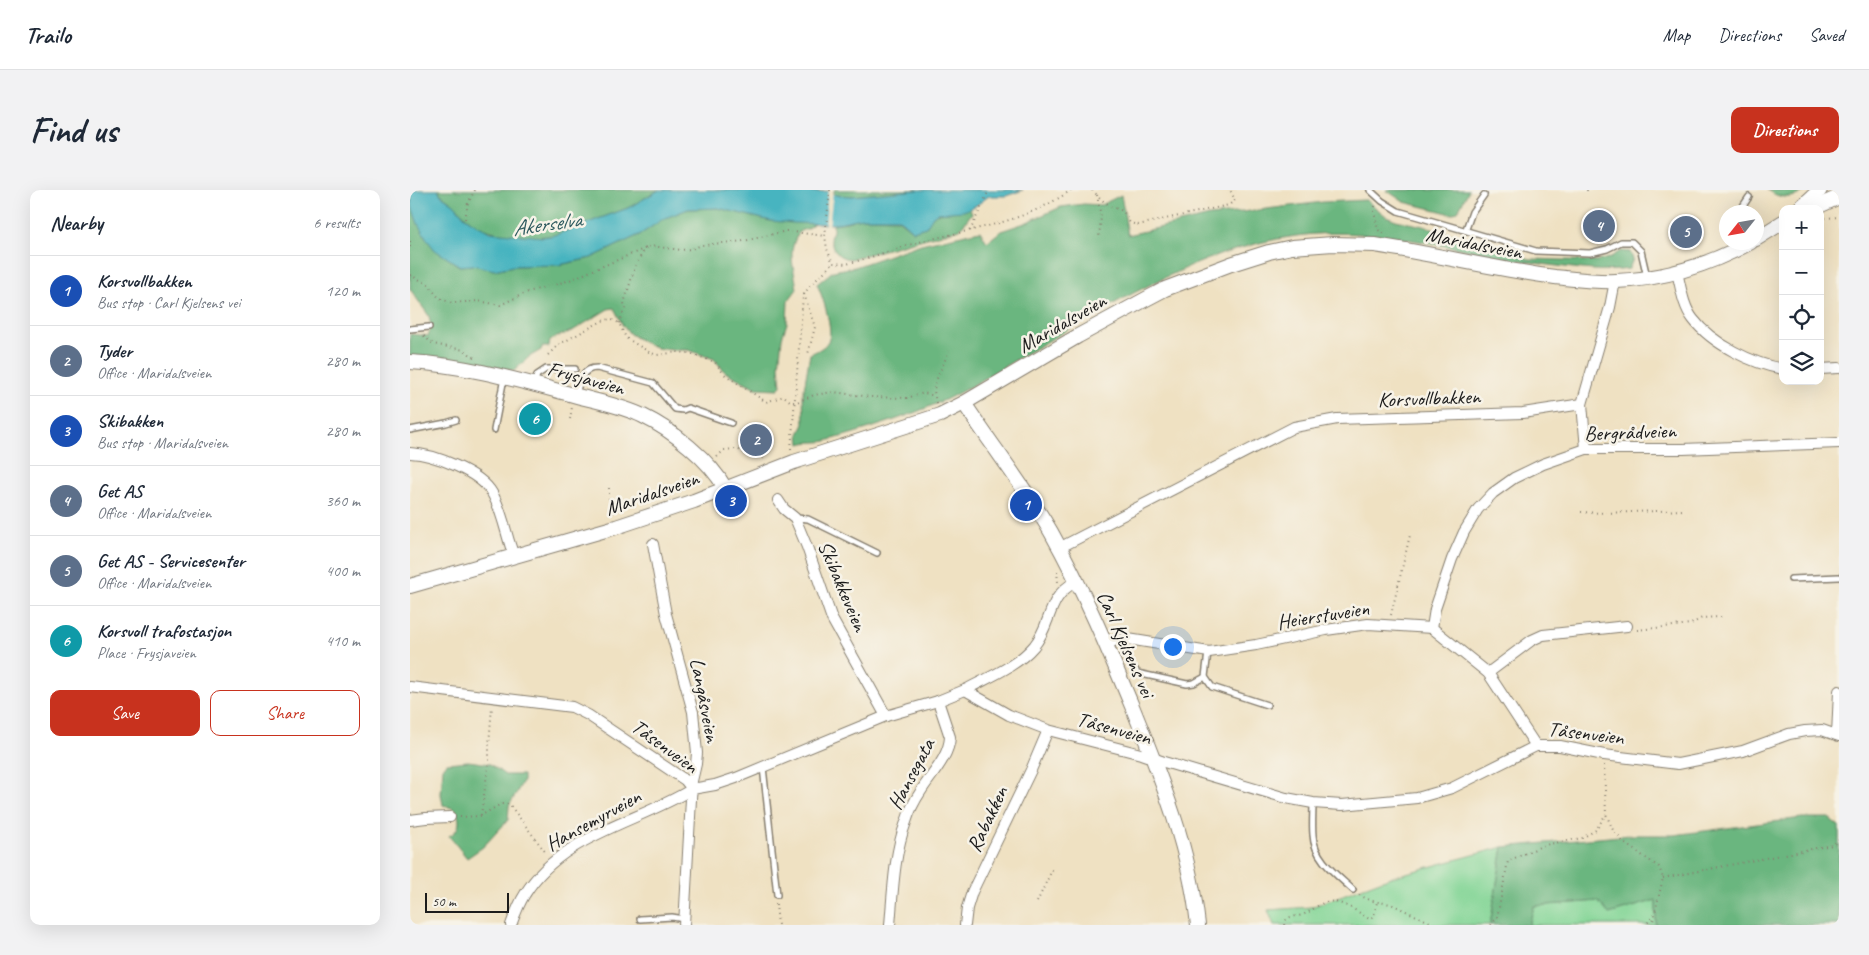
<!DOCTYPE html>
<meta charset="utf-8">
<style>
:root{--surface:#fff;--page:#f2f2f3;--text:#1f2937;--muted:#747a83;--line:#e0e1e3;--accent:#c8321e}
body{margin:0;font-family:Caveat,sans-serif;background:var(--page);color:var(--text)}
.controls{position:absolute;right:15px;top:15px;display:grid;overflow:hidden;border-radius:10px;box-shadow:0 5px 20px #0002}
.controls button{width:45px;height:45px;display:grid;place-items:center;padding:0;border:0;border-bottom:1px solid var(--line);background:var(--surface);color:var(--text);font:25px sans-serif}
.compass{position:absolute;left:1309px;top:15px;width:45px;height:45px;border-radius:50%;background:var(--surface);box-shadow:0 5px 20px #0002;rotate:239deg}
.scale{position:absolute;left:15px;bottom:12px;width:84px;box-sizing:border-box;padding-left:5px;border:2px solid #1c1c1c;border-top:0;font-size:14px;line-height:18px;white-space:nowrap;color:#1c1c1c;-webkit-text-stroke:4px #f7f3e8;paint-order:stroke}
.you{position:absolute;left:762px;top:456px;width:18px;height:18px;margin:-12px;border:4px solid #fff;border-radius:50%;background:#1a73e8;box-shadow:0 0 0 8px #1a73e833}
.badge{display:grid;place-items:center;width:32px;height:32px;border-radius:50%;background:var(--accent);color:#fff;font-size:16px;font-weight:700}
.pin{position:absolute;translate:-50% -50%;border:2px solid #fff;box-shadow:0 1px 5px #0006}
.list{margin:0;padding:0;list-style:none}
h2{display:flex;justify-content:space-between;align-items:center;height:65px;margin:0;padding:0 20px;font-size:21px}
h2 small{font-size:16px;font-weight:400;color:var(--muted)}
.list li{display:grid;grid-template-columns:32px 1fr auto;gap:15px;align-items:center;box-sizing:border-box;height:70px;padding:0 20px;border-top:1px solid var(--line)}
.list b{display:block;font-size:19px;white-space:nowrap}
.list p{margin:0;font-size:16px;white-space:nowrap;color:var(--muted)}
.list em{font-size:16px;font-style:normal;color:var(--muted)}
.actions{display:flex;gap:10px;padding:15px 20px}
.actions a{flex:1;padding:11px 0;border:1px solid var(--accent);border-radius:10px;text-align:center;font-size:18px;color:var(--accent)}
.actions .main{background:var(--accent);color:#fff}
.icon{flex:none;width:28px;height:28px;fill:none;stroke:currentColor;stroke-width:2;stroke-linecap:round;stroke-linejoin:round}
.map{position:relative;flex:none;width:1429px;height:735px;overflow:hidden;border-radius:10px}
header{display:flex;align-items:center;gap:30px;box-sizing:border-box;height:70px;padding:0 25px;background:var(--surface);border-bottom:1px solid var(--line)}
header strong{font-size:24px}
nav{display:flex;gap:28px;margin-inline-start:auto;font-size:18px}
.intro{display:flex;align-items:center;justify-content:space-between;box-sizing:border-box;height:120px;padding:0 30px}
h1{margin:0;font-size:35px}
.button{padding:12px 22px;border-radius:10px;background:var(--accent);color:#fff;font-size:18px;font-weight:700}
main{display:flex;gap:30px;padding:0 30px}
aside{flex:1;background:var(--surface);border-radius:10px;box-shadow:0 5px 20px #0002}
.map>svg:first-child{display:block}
</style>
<header>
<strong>Trailo</strong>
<nav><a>Map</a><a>Directions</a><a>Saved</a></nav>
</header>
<div class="intro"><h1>Find us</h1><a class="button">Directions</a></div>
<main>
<aside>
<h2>Nearby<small>6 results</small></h2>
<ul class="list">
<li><span class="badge" style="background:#1a4fb4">1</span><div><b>Korsvollbakken</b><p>Bus stop · Carl Kjelsens vei</p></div><em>120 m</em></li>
<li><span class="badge" style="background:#5c6f8a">2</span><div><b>Tyder</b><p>Office · Maridalsveien</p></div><em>280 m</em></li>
<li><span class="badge" style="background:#1a4fb4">3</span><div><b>Skibakken</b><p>Bus stop · Maridalsveien</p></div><em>280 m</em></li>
<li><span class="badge" style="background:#5c6f8a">4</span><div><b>Get AS</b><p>Office · Maridalsveien</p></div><em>360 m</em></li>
<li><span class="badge" style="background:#5c6f8a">5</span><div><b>Get AS - Servicesenter</b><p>Office · Maridalsveien</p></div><em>400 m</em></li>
<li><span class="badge" style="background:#0f9aa8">6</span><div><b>Korsvoll trafostasjon</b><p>Place · Frysjaveien</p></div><em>410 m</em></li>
</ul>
<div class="actions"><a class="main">Save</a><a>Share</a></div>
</aside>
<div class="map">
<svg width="1429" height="735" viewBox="0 0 1429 735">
<rect width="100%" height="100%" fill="#f7f3e8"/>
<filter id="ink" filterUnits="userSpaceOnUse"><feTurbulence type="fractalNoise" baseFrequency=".02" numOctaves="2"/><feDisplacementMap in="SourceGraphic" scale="10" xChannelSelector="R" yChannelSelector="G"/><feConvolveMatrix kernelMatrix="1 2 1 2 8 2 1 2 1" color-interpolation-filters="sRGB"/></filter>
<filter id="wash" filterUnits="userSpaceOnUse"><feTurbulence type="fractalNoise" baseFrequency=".0096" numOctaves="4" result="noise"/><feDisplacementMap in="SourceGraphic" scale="20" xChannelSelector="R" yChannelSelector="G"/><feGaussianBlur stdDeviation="1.12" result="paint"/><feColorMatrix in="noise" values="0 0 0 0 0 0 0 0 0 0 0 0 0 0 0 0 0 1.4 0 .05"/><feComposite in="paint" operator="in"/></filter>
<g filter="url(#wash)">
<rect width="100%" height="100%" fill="#efe1c2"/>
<g fill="#83d596" stroke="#507859">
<polygon points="1093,657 1080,735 864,735 858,720 901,717 978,688"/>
<polygon points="1246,710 1246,735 1119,735 1124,716 1188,711 1199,724"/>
</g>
<g fill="#6ab67f" stroke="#43694e">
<path d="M 28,0 L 249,0 L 218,18 L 145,45 C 124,49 87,46 68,36 C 57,30 51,21 42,13 C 37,8 31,6 28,0 Z"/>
<polygon points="424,0 508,0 442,6 426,5 424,4"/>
<polygon points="976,0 1059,0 1048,21 1042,24 994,12"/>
<path d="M 1357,0 L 1396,0 C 1384,10 1370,9 1357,0 Z"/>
<path d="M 711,5 L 718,45 L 800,26 L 913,12 L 956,10 L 976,26 L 986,30 L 1022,38 L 1120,69 L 1187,71 L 1199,68 L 1211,61 L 1220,62 L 1223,69 L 1219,79 C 1193,83 1165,78 1139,75 C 1056,64 971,34 886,46 C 788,59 694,119 609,168 C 585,182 562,197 537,209 C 498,227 456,240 416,251 C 407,253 398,251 390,254 L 389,244 L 394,234 L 393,205 L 400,164 C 407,161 416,157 419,149 C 423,137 412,105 407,94 L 423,81 L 445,77 L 511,54 L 570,41 L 577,52 L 591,41 L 615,33 L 651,17 L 674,14 L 691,15 Z"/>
<path d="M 0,8 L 8,34 L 18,51 L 26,60 L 49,76 L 63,75 L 84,80 L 103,76 L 149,75 L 181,68 L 231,44 L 253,29 L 278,19 L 308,18 L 361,31 L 404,33 L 399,38 L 390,41 C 376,61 384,76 387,99 L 378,111 L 377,133 L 372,148 L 369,176 L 371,196 L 368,199 L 346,198 L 315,182 L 304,169 L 278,160 L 262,160 L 247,158 L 235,153 L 220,144 L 213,136 L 204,118 L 198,119 L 164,140 L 140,150 L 139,157 L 132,157 L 131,160 L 119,167 L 104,181 L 62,172 L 58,173 L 0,167 L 0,144 L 18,146 L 21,137 L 19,126 L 0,99 Z"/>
<path d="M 560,18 L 562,23 L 550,39 L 441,69 C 427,68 423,60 420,48 L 423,41 L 423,34 L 437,32 L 449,28 L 488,29 L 503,41 L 516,37 C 518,34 520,29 523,26 C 529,19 550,24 560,18 Z"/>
<path d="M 58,571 L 80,574 L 95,585 L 113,585 L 113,591 L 99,616 L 98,630 L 73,657 L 57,668 L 39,646 C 51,640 51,629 45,619 L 33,615 L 31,604 L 33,578 L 37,573 Z"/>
<polygon points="1392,628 1419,628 1429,636 1429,735 1246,735 1246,710 1199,724 1188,711 1124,716 1119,735 1080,735 1093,657 1220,645 1264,645"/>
</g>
<polygon fill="#46b4c0" stroke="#31686e" points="0,0 28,0 31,5 44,14 55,27 67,35 80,42 133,47 145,45 218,18 249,0 386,0 405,2 418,1 426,5 442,6 508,0 613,0 596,6 579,6 567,15 554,21 527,23 523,26 516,37 503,41 492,31 487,28 452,28 423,34 384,33 361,31 308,18 278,19 253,29 231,44 181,68 149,75 103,76 84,80 63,75 50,76 25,60 18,51 8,34 2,17"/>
<polygon fill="#efe1c2" points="418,0 421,0 423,1 419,36 415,36"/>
</g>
<g filter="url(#ink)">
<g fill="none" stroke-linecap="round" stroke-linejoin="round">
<defs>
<g id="lane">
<polyline points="960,0 972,11 988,21 1126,61 1180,63 1197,59 1211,52 1222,52 1231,61 1237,87"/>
<polyline points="1329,22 1339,7"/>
<polyline points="1056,39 1062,22 1074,5"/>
<polyline points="0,139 19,137"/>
<polyline points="124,194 127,185 136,179 165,179"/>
<path d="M 166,205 C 169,193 171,178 187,178 L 243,193 L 265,219 L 273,220 L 278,218 L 321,233"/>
<polyline points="0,240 36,233 46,230"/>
<polyline points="84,240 94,188"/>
<polyline points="386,328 398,329 467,363"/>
<polyline points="1381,389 1429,387"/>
<polyline points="798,462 795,487 802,497 857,515"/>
<polyline points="725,479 727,483 777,494 784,493 795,487"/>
<polyline points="353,577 367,705"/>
<path d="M 903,613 C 903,624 902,634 903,645 C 904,669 927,685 943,700"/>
<polyline points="230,729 262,727 274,729"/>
</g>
<g id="street">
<path d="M 1267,82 C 1271,98 1273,116 1283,129 C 1302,154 1343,174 1373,179"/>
<polyline points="1410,179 1429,178"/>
<polyline points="1172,214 1176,259"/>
<path d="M 0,263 C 24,264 70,282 82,303 C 93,322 96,346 104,366"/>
<polyline points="368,310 374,319 385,328 397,357 422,429 476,526"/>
<polyline points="243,354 256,424 283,522 287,563 286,574 282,591 274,735"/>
<polyline points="649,358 884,237 927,229 1113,223 1172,214 1200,117 1205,91"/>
<polyline points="1022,438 1025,419 1042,369 1054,342 1068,319 1083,303 1104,288 1133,274 1176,259 1273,259 1429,253"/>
<polyline points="695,454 707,450 718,449 799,462 846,455 916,440 958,434 1022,438 1078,483 1126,556"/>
<polyline points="1078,483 1122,450 1133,445 1217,436"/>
<polyline points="0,497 162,517 178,525 275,590 282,599"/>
<path d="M 555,500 C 579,487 606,477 624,456 C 642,434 637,407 665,392"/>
<polyline points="1427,545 1429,501"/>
<polyline points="282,599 305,595 326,588 476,526 528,511 555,500 599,525 638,540 731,564 754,572 876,608 903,613 932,615 1007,608 1042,598 1126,556 1150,556 1194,565 1268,574 1333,561 1379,544 1395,541 1412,540 1429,546"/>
<polyline points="0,630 16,628 40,627"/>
<path d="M 101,735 C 105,724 109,713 115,704 C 151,645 227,633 282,599"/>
<path d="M 480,735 C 483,701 484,664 496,632 C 499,622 505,610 511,601 C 521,585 539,567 540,547 L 528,511"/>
<polyline points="555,735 557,718 562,702 621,580 638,540"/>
</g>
<g id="secondary">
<polyline points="1389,19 1410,0"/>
<polyline points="1402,19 1429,7"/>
<polyline points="1346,49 1373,32"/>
<path d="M 0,172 C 55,175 107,190 160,204 C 184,211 211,215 233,226 C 262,240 300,270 315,298"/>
<path d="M 554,213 C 582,256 615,297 641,342 C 673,399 699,461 724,521 C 752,590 780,660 788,735"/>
<path d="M 0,396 L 206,337 L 284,311 L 384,272 L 530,225 L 554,213 L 668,146 L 736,109 L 755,99 L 821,74 L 859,62 L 882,57 L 923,54 L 965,55 C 1025,64 1084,79 1145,87 C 1165,89 1186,92 1206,91 C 1254,89 1299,75 1341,52"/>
</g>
</defs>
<use href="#lane" stroke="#867e6f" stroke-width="8"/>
<use href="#street" stroke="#867e6f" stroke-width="12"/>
<use href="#secondary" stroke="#867e6f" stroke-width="16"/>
<g stroke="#867e6f" stroke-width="2" stroke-dasharray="1 4" stroke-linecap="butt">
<path d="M 420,0 L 415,46 L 417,59 L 423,73 L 436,74 C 463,67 490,57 517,50 C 568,38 618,31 661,0"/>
<polyline points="682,0 692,10 702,17 713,21 720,33 728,35 819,15 825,10 820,0"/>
<polyline points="1177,0 1177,5"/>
<polyline points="687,5 691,27 689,47"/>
<polyline points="965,16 964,21 968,40 975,43"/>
<polyline points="1415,28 1429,27"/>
<polyline points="55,29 58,13 65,0"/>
<polyline points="560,41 579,0"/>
<polyline points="0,51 0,57"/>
<polyline points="0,85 18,94 29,108 42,113 68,111 90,115 118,102 157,91 241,56 271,60 281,59 292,55 334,51 376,41 415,46"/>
<polyline points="394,104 405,137 398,164"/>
<polyline points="209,133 215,118 214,113 226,74 237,56"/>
<polyline points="14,146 23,154 54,160 65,168"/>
<polyline points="138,165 148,155 192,131 200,129 209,133 216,148 239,162 247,165 267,162 280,163 305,172 314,184 356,212 374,206 381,212 387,212 404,205 423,202 461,207 497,208 514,203 525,206"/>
<polyline points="526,213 524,201 525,193 539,161"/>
<polyline points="160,229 162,217"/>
<polyline points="381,259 393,106 399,97 423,73"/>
<polyline points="307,267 314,260 326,259 355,269"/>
<polyline points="199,298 199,310 204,325"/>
<polyline points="1171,322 1195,323 1275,320"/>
<polyline points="647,381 648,392"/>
<polyline points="981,425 1000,345"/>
<polyline points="1227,440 1281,434 1292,428 1312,427"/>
<polyline points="1194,575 1196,624 1203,640 1214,653 1249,677 1253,688 1244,727 1235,735"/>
<polyline points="71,625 79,571 79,555 82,516"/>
<polyline points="50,627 70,626 91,614 99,614 137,664"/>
<polyline points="1253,688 1422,655 1429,650"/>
<polyline points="949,705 962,711 981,714 1026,735"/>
<polyline points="627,712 643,678"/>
<polyline points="366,714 368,735"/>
<path d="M 874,735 C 877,724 882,728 892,725 C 901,722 907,715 916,712 C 929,709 949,722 959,729 L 964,726 L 967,712"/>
<polyline points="1081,735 1087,728 1098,671 1134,655 1172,648 1186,640 1196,624"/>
<polyline points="1242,735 1244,728"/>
</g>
<use href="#lane" stroke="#fff" stroke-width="5"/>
<use href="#street" stroke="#fff" stroke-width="10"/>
<use href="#secondary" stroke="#fff" stroke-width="14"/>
</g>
</g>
<g text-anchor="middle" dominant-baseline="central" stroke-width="5" stroke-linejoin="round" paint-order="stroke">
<g font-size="21" fill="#1c1c1c" stroke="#f7f3e8">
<text transform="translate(1064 53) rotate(11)">Maridalsveien</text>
<text transform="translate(652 133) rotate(-30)">Maridalsveien</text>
<text transform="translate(176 188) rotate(15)">Frysjaveien</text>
<text transform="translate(1019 208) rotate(-2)">Korsvollbakken</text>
<text transform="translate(1220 242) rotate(-2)">Bergrådveien</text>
<text transform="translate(242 303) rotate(-19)">Maridalsveien</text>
<text transform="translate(433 396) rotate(67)">Skibakkeveien</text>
<text transform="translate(913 425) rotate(-9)">Heierstuveien</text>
<text transform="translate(716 454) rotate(66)">Carl Kjelsens vei</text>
<text transform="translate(295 510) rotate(79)">Langåsveien</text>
<text transform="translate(704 538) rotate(15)">Tåsenveien</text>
<text transform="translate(1176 543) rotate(7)">Tåsenveien</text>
<text transform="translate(255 556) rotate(36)">Tåsenveien</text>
<text transform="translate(501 584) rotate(-62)">Hansegata</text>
<text transform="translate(577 629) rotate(-65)">Rabakken</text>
<text transform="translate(183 630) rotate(-29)">Hansemyrveien</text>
</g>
<g font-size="22" font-style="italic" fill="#2d595e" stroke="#f7f3e8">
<text transform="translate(137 34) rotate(-8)">Akerselva</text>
</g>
</g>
</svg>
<div class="controls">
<button>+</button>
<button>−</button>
<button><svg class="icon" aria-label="locate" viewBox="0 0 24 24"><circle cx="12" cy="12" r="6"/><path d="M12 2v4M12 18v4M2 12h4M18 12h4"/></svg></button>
<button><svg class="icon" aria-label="layers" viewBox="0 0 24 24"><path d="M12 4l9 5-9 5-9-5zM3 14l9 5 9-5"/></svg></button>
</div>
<svg class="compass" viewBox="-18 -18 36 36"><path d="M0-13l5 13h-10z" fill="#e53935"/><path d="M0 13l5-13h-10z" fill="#747a83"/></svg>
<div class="scale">50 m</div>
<div class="you"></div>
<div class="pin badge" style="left:616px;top:315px;background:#1a4fb4">1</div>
<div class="pin badge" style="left:346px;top:250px;background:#5c6f8a">2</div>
<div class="pin badge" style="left:321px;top:311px;background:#1a4fb4">3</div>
<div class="pin badge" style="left:1189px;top:36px;background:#5c6f8a">4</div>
<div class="pin badge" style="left:1276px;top:42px;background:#5c6f8a">5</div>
<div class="pin badge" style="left:125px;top:229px;background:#0f9aa8">6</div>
</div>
</main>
